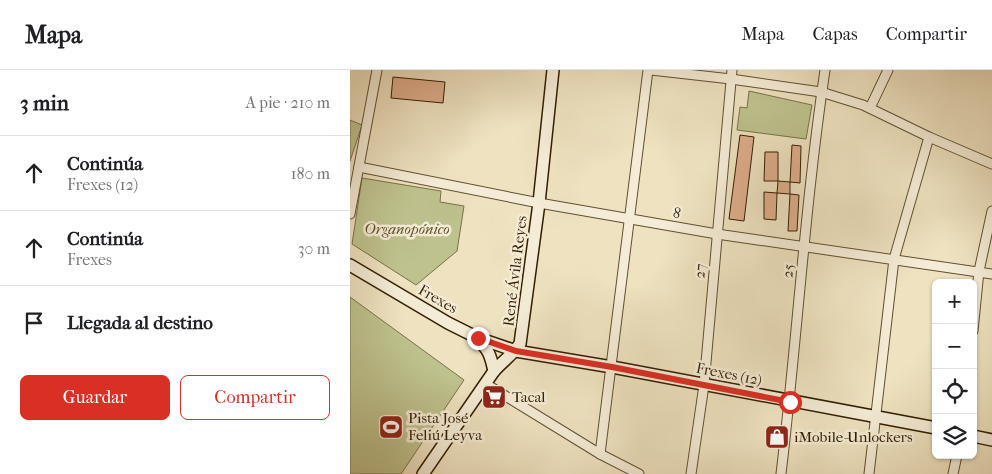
<!DOCTYPE html>
<html lang="es">
<meta charset="utf-8">
<style>
:root{--surface:#fff;--page:#f2f2f2;--text:#202124;--muted:#757577;--line:#e0e0e0;--accent:#d93025}
body{margin:0;font-family:"IM FELL French Canon",serif;background:var(--page);color:var(--text)}
.controls{position:absolute;right:15px;bottom:15px;display:grid;overflow:hidden;border-radius:8px;box-shadow:0 1px 4px #0004}
.controls button{width:45px;height:45px;display:grid;place-items:center;padding:0;border:0;border-bottom:1px solid var(--line);background:var(--surface);color:var(--text);font:25px sans-serif}
.stop{position:absolute;width:15px;height:15px;margin:-11px;border:4px solid #d93025;border-radius:50%;background:#fff}
.stop.end{background:#d93025;border-color:#fff;box-shadow:0 1px 5px #0008}
.list{margin:0;padding:0;list-style:none}
h2{display:flex;justify-content:space-between;align-items:center;height:65px;margin:0;padding:0 20px;font-size:21px}
h2 small{font-size:16px;font-weight:400;color:var(--muted)}
.list li{display:grid;grid-template-columns:32px 1fr auto;gap:15px;align-items:center;box-sizing:border-box;height:75px;padding:0 20px;border-top:1px solid var(--line)}
.list b{display:block;font-size:19px;white-space:nowrap}
.list p{margin:0;font-size:16px;white-space:nowrap;color:var(--muted)}
.list em{font-size:16px;font-style:normal;color:var(--muted)}
.actions{display:flex;gap:10px;padding:15px 20px}
.actions a{flex:1;padding:11px 0;border:1px solid var(--accent);border-radius:8px;text-align:center;font-size:18px;color:var(--accent)}
.actions .main{background:var(--accent);color:#fff}
.icon{flex:none;width:28px;height:28px;fill:none;stroke:currentColor;stroke-width:2;stroke-linecap:round;stroke-linejoin:round}
.map{position:relative;flex:none;width:642px;height:404px;overflow:hidden}
header{display:flex;align-items:center;gap:30px;box-sizing:border-box;height:70px;padding:0 25px;background:var(--surface);border-bottom:1px solid var(--line)}
header strong{font-size:24px}
nav{display:flex;gap:28px;margin-inline-start:auto;font-size:18px}
main{display:flex}
aside{flex:1;background:var(--surface)}
.map>svg:first-child{display:block}
</style>
<header>
<strong>Mapa</strong>
<nav><a>Mapa</a><a>Capas</a><a>Compartir</a></nav>
</header>
<main>
<aside>
<h2>3 min<small>A pie · 210 m</small></h2>
<ul class="list">
<li><svg class="icon" aria-label="ahead" viewBox="0 0 24 24"><path d="M12 20V5M6 11l6-6 6 6"/></svg><div><b>Continúa</b><p>Frexes (12)</p></div><em>180 m</em></li>
<li><svg class="icon" aria-label="ahead" viewBox="0 0 24 24"><path d="M12 20V5M6 11l6-6 6 6"/></svg><div><b>Continúa</b><p>Frexes</p></div><em>30 m</em></li>
<li><svg class="icon" aria-label="arrive" viewBox="0 0 24 24"><path d="M6 21V4h12l-3 4 3 4H6"/></svg><div><b>Llegada al destino</b></div></li>
</ul>
<div class="actions"><a class="main">Guardar</a><a>Compartir</a></div>
</aside>
<div class="map">
<svg width="642" height="404" viewBox="0 0 642 404">
<rect width="100%" height="100%" fill="#eee2c0"/>
<filter id="stains"><feTurbulence type="fractalNoise" baseFrequency=".004" numOctaves="4"/><feColorMatrix values="0 0 0 0 .2 0 0 0 0 .09 0 0 0 0 .02 0 0 0 .5 -.17"/></filter>
<radialGradient id="worn" r=".72"><stop offset=".6" stop-color="#630" stop-opacity="0"/><stop offset="1" stop-color="#630" stop-opacity=".3"/></radialGradient>
<g fill="#bec28e" stroke="#797048">
<polygon points="399,21 462,35 456,69 387,60 390,37 397,38"/>
<polygon points="0,50 12,55 0,91"/>
<polygon points="12,108 91,121 90,132 114,136 107,181 66,215 2,174"/>
<polygon points="0,227 114,310 51,404 0,404"/>
</g>
<g fill="#dead8c" stroke="#341e01">
<polygon points="43,7 95,12 93,33 41,28"/>
<polygon points="390,65 404,67 394,151 379,149"/>
<polygon points="442,75 451,76 450,113 440,112"/>
<polygon points="415,82 428,82 428,111 414,111"/>
<polygon points="428,111 440,112 440,124 427,123"/>
<polygon points="414,122 427,123 426,150 414,149"/>
<polygon points="440,124 449,125 447,161 438,161"/>
</g>
<g fill="none" stroke-linecap="round" stroke-linejoin="round">
<defs>
<g id="street">
<polyline points="301,0 381,9 471,22 513,35 579,67 642,94"/>
<polyline points="520,38 538,0"/>
<polyline points="9,97 189,133 367,164 642,204"/>
<polyline points="0,144 27,0"/>
<polyline points="623,261 629,201 642,141"/>
<polyline points="136,314 250,384 289,404"/>
<polyline points="250,384 298,0"/>
<polyline points="341,404 354,315 382,0"/>
<path d="M 431,404 C 447,270 455,134 475,0"/>
<polyline points="519,404 544,189 579,67"/>
<polyline points="603,404 607,385"/>
</g>
<g id="secondary">
<polyline points="0,195 98,253 128,268 166,281 262,297 586,358"/>
<path d="M 127,270 C 139,278 141,288 144,301"/>
<polyline points="623,366 642,370"/>
<path d="M 73,404 L 144,301 C 152,292 163,284 170,274 L 189,133 L 203,0"/>
</g>
</defs>
<use href="#street" stroke="#624f31" stroke-width="11"/>
<use href="#secondary" stroke="#341e01" stroke-width="14"/>
<use href="#street" stroke="#f4ecd6" stroke-width="9"/>
<use href="#secondary" stroke="#f4ecd6" stroke-width="11"/>
</g>
<g fill="none" stroke-linecap="round" stroke-linejoin="round">
<polyline stroke="#d93025" stroke-width="6" points="128,268 166,281 262,297 440,332"/>
</g>
<defs>
<symbol id="supermarket-square" viewBox="-11 -11 22 22"><rect x="-9" y="-9" width="18" height="18" rx="4" fill="#8f2418" stroke="#f4ecd6"/><path d="M-6-5.5h2.5l.6 2H6L4.5 2H-2.5L-4.4-4H-6ZM-1.5 3.2a1.3 1.3 0 1 0 .1 0ZM3 3.2a1.3 1.3 0 1 0 .1 0Z" fill="#fff"/></symbol>
<symbol id="stadium-square" viewBox="-11 -11 22 22"><rect x="-9" y="-9" width="18" height="18" rx="4" fill="#8f2418" stroke="#f4ecd6"/><path d="M0-5a6.5 5 0 1 0 0 10a6.5 5 0 1 0 0-10ZM-3.5-1.8h7v3.6h-7Z" fill="#fff"/></symbol>
<symbol id="shop-square" viewBox="-11 -11 22 22"><rect x="-9" y="-9" width="18" height="18" rx="4" fill="#8f2418" stroke="#f4ecd6"/><path d="M-5-2.5h2.3a2.7 3.5 0 0 1 5.4 0H5L5.5 6h-11ZM-1.5-2.5h3a1.5 2.3 0 0 0-3 0Z" fill="#fff"/></symbol>
</defs>
<g fill-rule="evenodd">
<use href="#supermarket-square" x="130" y="313" width="28" height="28"/>
<use href="#stadium-square" x="27" y="343" width="28" height="28"/>
<use href="#shop-square" x="413" y="353" width="28" height="28"/>
</g>
<g text-anchor="middle" dominant-baseline="central" stroke-width="5" stroke-linejoin="round" paint-order="stroke">
<g font-size="15" fill="#341e01" stroke="#f4ecd6">
<text transform="translate(327 143) rotate(11)">8</text>
<text transform="translate(165 201) rotate(-83)">René Ávila Reyes</text>
<text transform="translate(350 201) rotate(-85)">27</text>
<text transform="translate(438 201) rotate(-85)">25</text>
<text transform="translate(88 229) rotate(30)">Frexes</text>
<text transform="translate(379 304) rotate(11)">Frexes (12)</text>
</g>
<g font-size="15" font-style="italic" fill="#5d4f2b" stroke="#f4ecd6">
<text x="57" y="159">Organopónico</text>
</g>
<g font-size="15" fill="#341e01" stroke="#f4ecd6" text-anchor="start">
<text x="162" y="327">Tacal</text>
<text x="58" y="348">Pista José<tspan x="58" dy="17">Feliú Leyva</tspan></text>
<text x="444" y="367">iMobile-Unlockers</text>
</g>
</g>
<rect width="100%" height="100%" filter="url(#stains)"/>
<rect width="100%" height="100%" fill="url(#worn)"/>
</svg>
<div class="controls">
<button>+</button>
<button>−</button>
<button><svg class="icon" aria-label="locate" viewBox="0 0 24 24"><circle cx="12" cy="12" r="6"/><path d="M12 2v4M12 18v4M2 12h4M18 12h4"/></svg></button>
<button><svg class="icon" aria-label="layers" viewBox="0 0 24 24"><path d="M12 4l9 5-9 5-9-5zM3 14l9 5 9-5"/></svg></button>
</div>
<div class="stop" style="left:440px;top:332px"></div>
<div class="stop end" style="left:128px;top:268px"></div>
</div>
</main>
